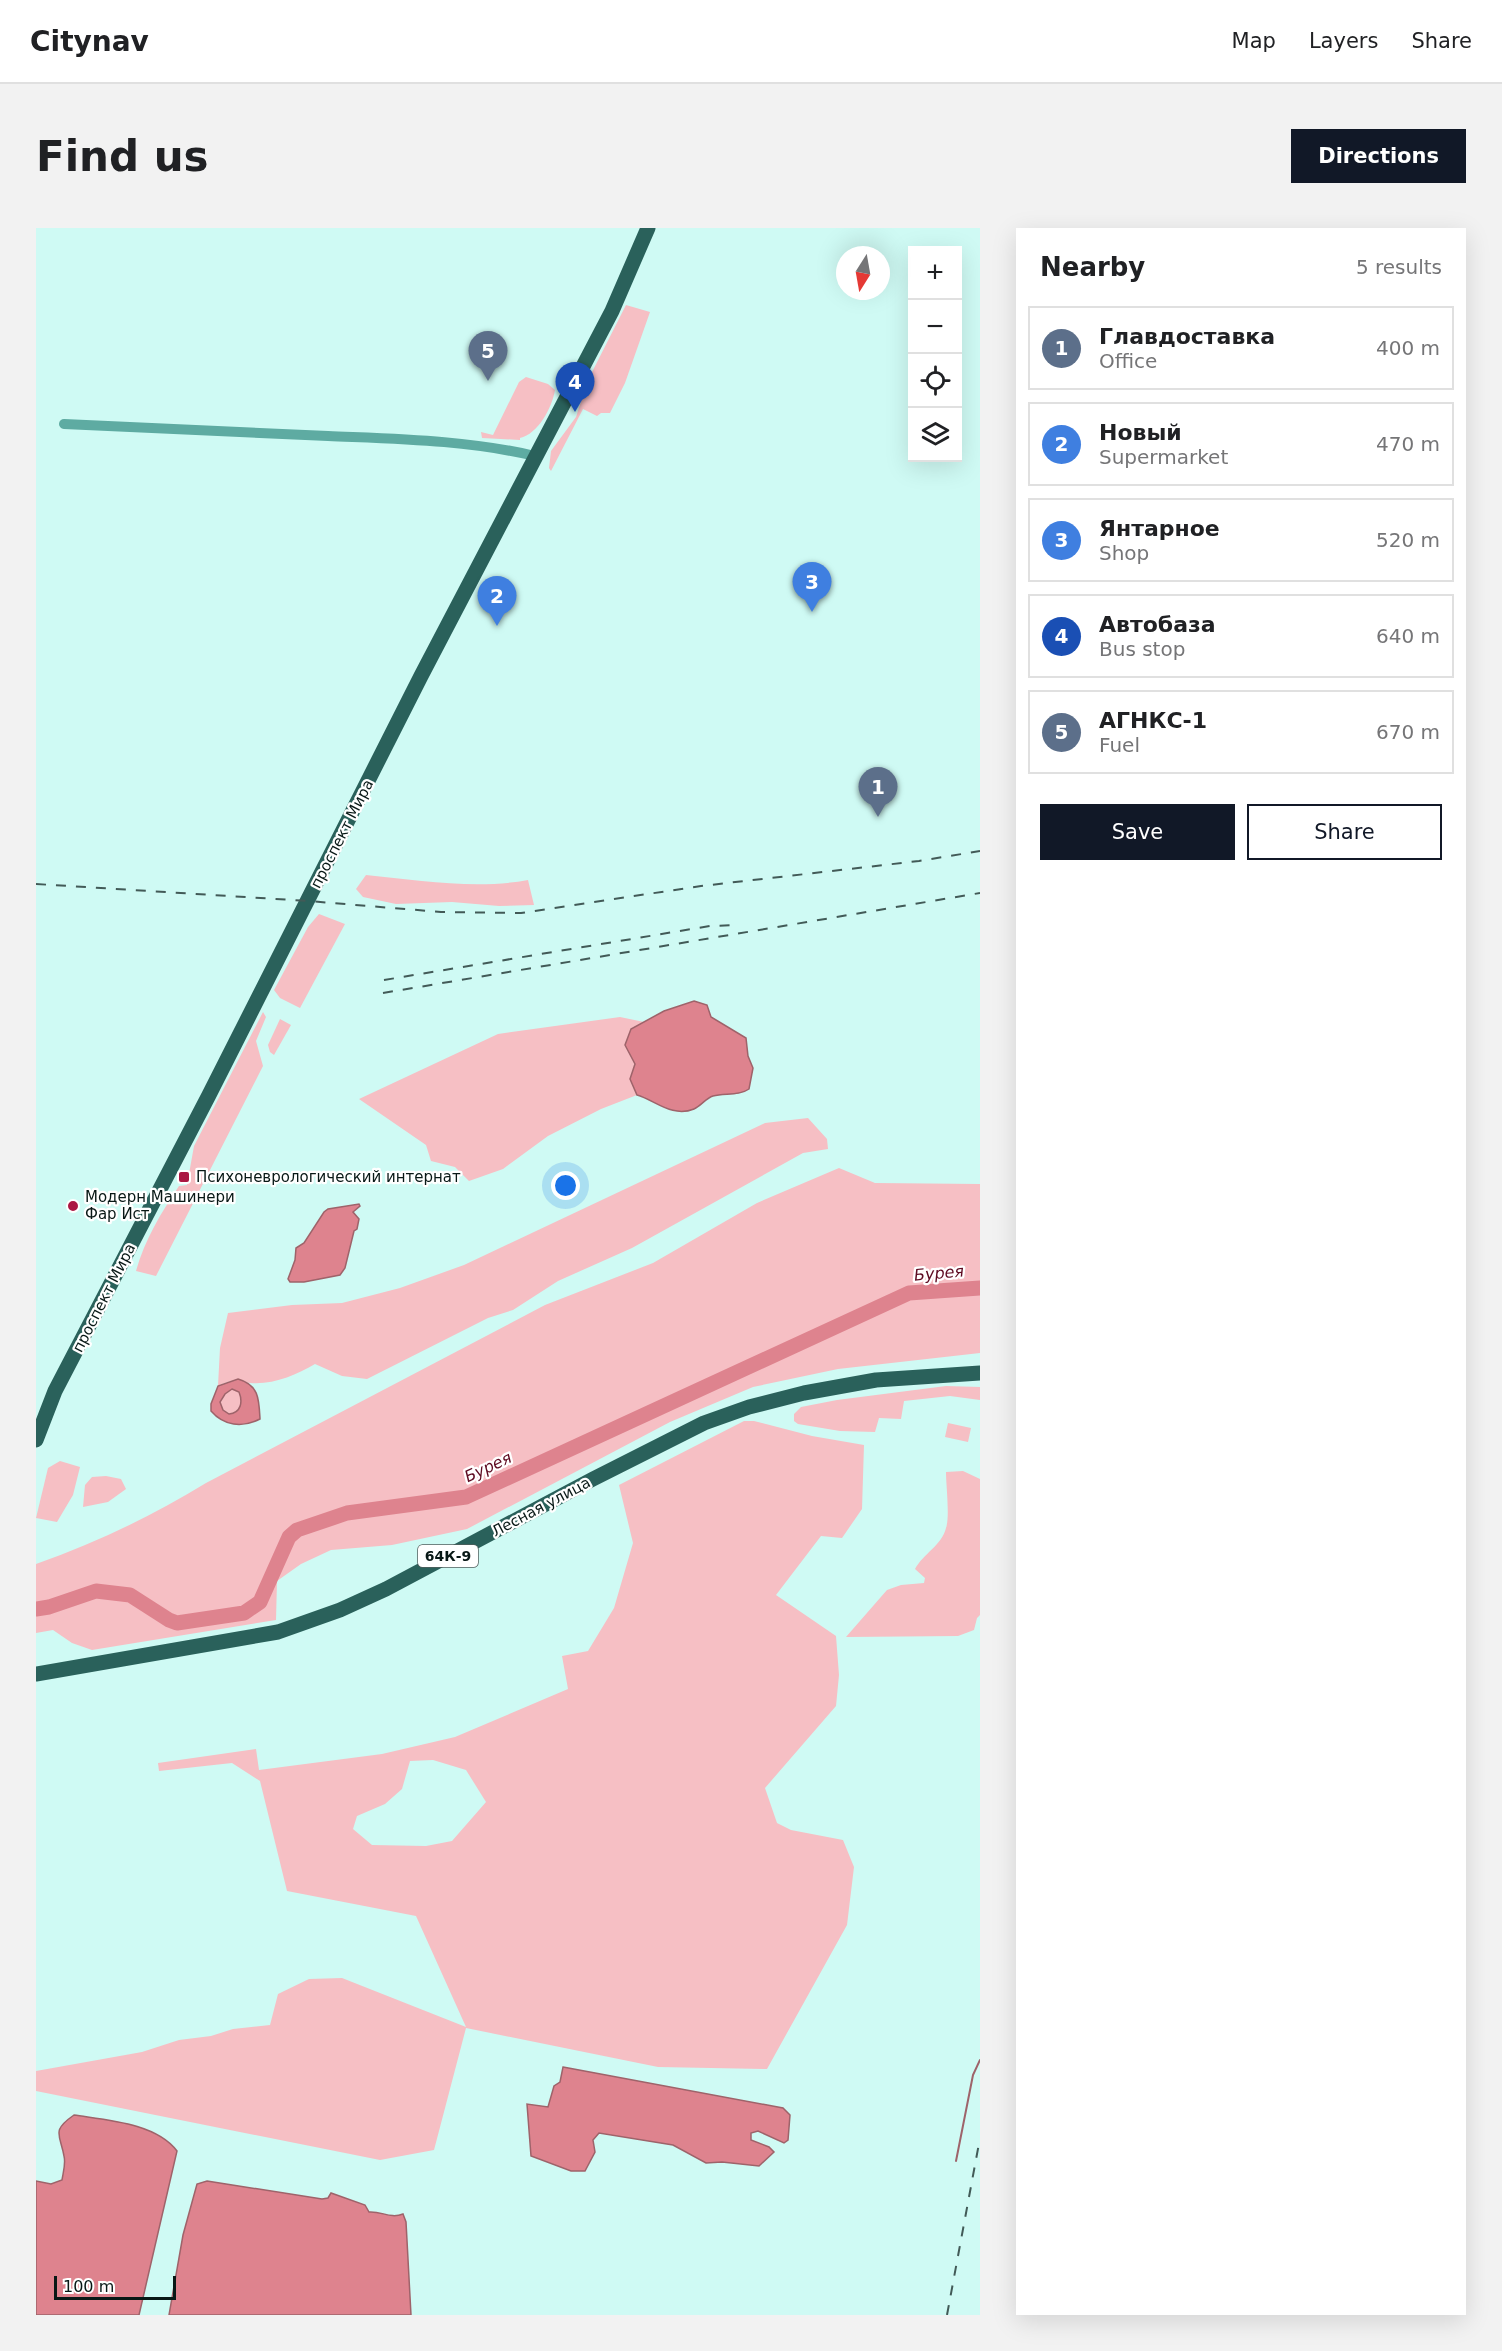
<!DOCTYPE html>
<meta charset="utf-8">
<style>
:root{--surface:#fff;--page:#f2f2f2;--text:#202124;--muted:#757577;--line:#e0e0e0;--accent:#111827}
body{margin:0;font-family:"DejaVu Sans",sans-serif;background:var(--page);color:var(--text)}
.controls{position:absolute;right:18px;top:18px;display:grid;overflow:hidden;border-radius:0px;box-shadow:0 6px 24px #0002}
.controls button{width:54px;height:54px;display:grid;place-items:center;padding:0;border:0;border-bottom:2px solid var(--line);background:var(--surface);color:var(--text);font:30px sans-serif}
.compass{position:absolute;left:800px;top:18px;width:54px;height:54px;border-radius:50%;background:var(--surface);box-shadow:0 6px 24px #0002;rotate:191deg}
.scale{position:absolute;left:18px;bottom:15px;width:122px;box-sizing:border-box;padding-left:6px;border:3px solid #081816;border-top:0;font-size:16px;line-height:21px;white-space:nowrap;color:#081816;-webkit-text-stroke:4px #fff;paint-order:stroke}
.you{position:absolute;left:530px;top:958px;width:21px;height:21px;margin:-15px;border:4px solid #fff;border-radius:50%;background:#1a73e8;box-shadow:0 0 0 9px #1a73e833}
.badge{display:grid;place-items:center;width:39px;height:39px;border-radius:50%;background:var(--accent);color:#fff;font-size:20px;font-weight:700}
.pin{position:absolute;translate:-50% -50px;filter:drop-shadow(0 2px 3px #0008)}
.pin::after{content:'';position:absolute;top:32px;width:21px;height:18px;background:inherit;clip-path:polygon(0 0,100% 0,50% 100%)}
.list{margin:0;padding:0;list-style:none}
h2{display:flex;justify-content:space-between;align-items:center;height:78px;margin:0;padding:0 24px;font-size:26px}
h2 small{font-size:20px;font-weight:400;color:var(--muted)}
.list li{display:grid;grid-template-columns:39px 1fr auto;gap:18px;align-items:center;box-sizing:border-box;height:84px;margin:0 12px 12px;padding:0 12px;border:2px solid var(--line);border-radius:0px}
.list b{display:block;font-size:22px;white-space:nowrap}
.list p{margin:0;font-size:20px;white-space:nowrap;color:var(--muted)}
.list em{font-size:20px;font-style:normal;color:var(--muted)}
.actions{display:flex;gap:12px;padding:18px 24px}
.actions a{flex:1;padding:14px 0;border:2px solid var(--accent);border-radius:0px;text-align:center;font-size:21px;color:var(--accent)}
.actions .main{background:var(--accent);color:#fff}
.icon{flex:none;width:33px;height:33px;fill:none;stroke:currentColor;stroke-width:2;stroke-linecap:round;stroke-linejoin:round}
.map{position:relative;flex:none;width:944px;height:2087px;overflow:hidden;border-radius:0px}
header{display:flex;align-items:center;gap:36px;box-sizing:border-box;height:84px;padding:0 30px;background:var(--surface);border-bottom:2px solid var(--line)}
header strong{font-size:28px}
nav{display:flex;gap:33px;margin-inline-start:auto;font-size:21px}
.intro{display:flex;align-items:center;justify-content:space-between;box-sizing:border-box;height:144px;padding:0 36px}
h1{margin:0;font-size:42px}
.button{padding:15px 27px;border-radius:0px;background:var(--accent);color:#fff;font-size:21px;font-weight:700}
main{display:flex;gap:36px;padding:0 36px}
aside{flex:1;background:var(--surface);border-radius:0px;box-shadow:0 6px 24px #0002}
.map>svg:first-child{display:block}
</style>
<header>
<strong>Citynav</strong>
<nav><a>Map</a><a>Layers</a><a>Share</a></nav>
</header>
<div class="intro"><h1>Find us</h1><a class="button">Directions</a></div>
<main>
<div class="map">
<svg width="944" height="2087" viewBox="0 0 944 2087">
<rect width="100%" height="100%" fill="#cffaf4"/>
<g fill="#f6bfc4" fill-rule="evenodd">
<polygon points="590,77 614,84 589,155 574,185 565,185 561,188 547,181 515,243 513,240 515,223 540,189 552,152"/>
<path d="M 490,149 L 512,156 L 519,162 C 516,180 502,206 484,210 L 484,212 L 446,210 L 445,204 L 457,207 L 483,154 Z"/>
<path d="M 330,647 C 383,652 439,662 492,652 L 498,677 L 463,678 L 416,674 L 360,676 L 327,669 L 320,661 Z"/>
<polygon points="283,686 309,696 264,780 244,770 238,762 272,699"/>
<path d="M 227,784 L 230,789 L 220,813 L 227,838 L 120,1048 L 100,1043 C 109,1011 125,985 143,958 L 151,957 L 158,918 Z"/>
<polygon points="584,789 608,794 595,801 600,836 594,851 601,867 565,881 512,908 467,941 433,953 419,939 395,933 390,917 323,871 462,806"/>
<polygon points="244,791 255,797 238,827 234,824 232,817"/>
<path d="M 772,890 L 791,911 L 792,921 L 767,925 L 596,1020 L 522,1053 L 477,1082 L 452,1090 L 331,1151 L 306,1148 L 279,1136 C 260,1147 237,1157 214,1155 C 200,1153 197,1151 182,1158 L 184,1120 L 192,1085 L 256,1077 L 306,1075 L 364,1060 L 428,1037 L 729,895 Z"/>
<path d="M 803,940 L 839,955 L 944,956 L 944,1125 L 802,1141 L 717,1159 L 634,1194 L 431,1301 L 356,1317 L 295,1322 L 265,1336 L 241,1353 L 240,1392 L 56,1422 L 36,1415 L 17,1402 L 0,1405 L 0,1336 C 60,1315 116,1288 170,1255 L 509,1077 L 617,1035 L 721,975 Z"/>
<polygon points="910,1158 944,1159 944,1172 914,1168 868,1173 865,1191 843,1190 839,1204 804,1203 762,1196 758,1193 758,1186 765,1179 801,1172"/>
<path d="M 196,1161 L 203,1164 C 207,1174 205,1185 193,1186 L 187,1182 L 184,1174 L 189,1166 Z"/>
<path d="M 708,1193 L 718,1193 L 776,1208 L 828,1217 L 826,1281 L 806,1310 L 785,1308 L 740,1367 L 800,1408 L 803,1447 L 800,1478 L 729,1560 L 741,1595 L 755,1602 L 807,1612 L 818,1639 L 811,1697 L 731,1841 L 622,1839 L 430,1800 L 398,1922 L 344,1932 L 0,1863 L 0,1843 L 106,1824 L 143,1812 L 175,1808 L 197,1801 L 234,1797 L 242,1766 L 273,1751 L 306,1750 L 430,1799 L 380,1688 L 251,1663 L 224,1553 L 196,1535 L 123,1543 L 122,1535 L 220,1521 L 223,1542 L 346,1526 L 419,1509 L 532,1461 L 526,1428 L 552,1423 L 578,1380 L 597,1315 L 583,1257 ZM 397,1532 L 430,1542 L 450,1574 L 416,1613 L 390,1618 L 336,1617 L 317,1601 L 321,1588 L 349,1576 L 366,1561 L 374,1533 Z"/>
<polygon points="912,1195 935,1200 932,1214 909,1209"/>
<polygon points="24,1233 44,1239 37,1267 21,1294 0,1290 12,1240"/>
<path d="M 927,1243 L 944,1251 L 944,1387 L 941,1390 L 938,1402 L 922,1408 L 810,1409 L 851,1362 L 865,1357 L 888,1355 L 889,1350 L 879,1341 C 887,1326 906,1317 910,1300 C 914,1289 910,1257 910,1244 Z"/>
<polygon points="70,1248 85,1251 90,1261 72,1274 47,1279 49,1257 56,1249"/>
</g>
<g fill="#de838e" stroke="#9e636a" stroke-width="1.5" fill-rule="evenodd">
<path d="M 658,773 L 671,777 L 675,789 L 710,810 L 712,828 L 717,840 L 713,861 C 703,868 689,865 677,868 C 670,870 665,878 658,881 C 636,890 619,872 601,867 L 594,851 L 599,836 L 589,817 L 595,801 L 628,783 Z"/>
<polygon points="323,976 324,978 317,984 323,991 321,1001 318,1003 309,1040 304,1047 268,1054 254,1054 252,1051 259,1032 260,1020 268,1015 288,984 292,981"/>
<path d="M 202,1151 C 223,1157 223,1171 224,1191 C 206,1200 188,1198 175,1183 L 175,1176 L 182,1158 ZM 196,1161 L 203,1164 C 207,1174 205,1185 193,1186 L 187,1182 L 184,1174 L 189,1166 Z"/>
<polygon points="527,1839 747,1880 754,1887 752,1912 748,1915 722,1903 715,1905 715,1912 733,1919 738,1924 723,1938 686,1934 670,1935 637,1917 563,1905 557,1912 559,1924 549,1943 535,1943 495,1928 491,1876 512,1879 518,1858 524,1854"/>
<path d="M 38,1887 C 70,1892 120,1895 141,1923 L 103,2087 L 0,2087 L 0,1953 L 15,1956 L 26,1952 C 27,1945 30,1936 28,1928 C 24,1906 15,1903 38,1887 Z"/>
<path d="M 171,1953 L 286,1971 L 292,1970 L 295,1965 L 329,1977 L 333,1984 C 346,1983 354,1991 367,1986 L 370,1994 L 375,2087 L 133,2087 L 147,2007 L 161,1956 Z"/>
</g>
<g fill="none" stroke-linecap="round" stroke-linejoin="round">
<polyline stroke="#9e636a" stroke-width="2" points="920,1933 937,1847 944,1832"/>
<polyline stroke="#de838e" stroke-width="15" points="0,1381 13,1379 60,1363 94,1367 133,1392 141,1395 208,1385 224,1374 253,1309 261,1302 311,1285 430,1269 873,1065 944,1060"/>
<path stroke="#5eaba2" stroke-width="10" d="M 28,196 C 116,200 204,204 292,208 C 361,211 431,212 499,228"/>
<g stroke="#2a615b" stroke-width="15">
<polyline points="0,1212 19,1163 173,867 385,448 576,83 612,0"/>
<polyline points="0,1446 242,1404 304,1382 350,1361 557,1251 668,1195 713,1179 768,1165 840,1152 944,1145"/>
</g>
<g stroke="#425a57" stroke-width="2" stroke-dasharray="10 10" stroke-linecap="butt">
<polyline points="0,656 272,673 405,684 485,685 665,658 883,633 944,623"/>
<polyline points="348,752 674,698 702,697"/>
<polyline points="347,765 944,665"/>
<polyline points="911,2087 944,1910"/>
</g>
</g>
<g fill="#ab1642" stroke="#fff" stroke-width="2">
<rect x="142" y="943" width="12" height="12" rx="3"/>
<circle cx="37" cy="978" r="6"/>
</g>
<g text-anchor="middle" dominant-baseline="central" stroke-width="4.5" stroke-linejoin="round" paint-order="stroke">
<rect fill="#fff" stroke="#525d5c" stroke-width="1.5" x="382" y="1317" width="60" height="22" rx="4.5"/>
<g font-size="14" font-weight="bold" fill="#081816">
<text x="412" y="1328">64К-9</text>
</g>
<g font-size="15" fill="#081816" stroke="#fff">
<text transform="translate(306 606) rotate(-63)">проспект Мира</text>
<text transform="translate(68 1070) rotate(-63)">проспект Мира</text>
<text transform="translate(505 1279) rotate(-28)">Лесная улица</text>
</g>
<g font-size="15" fill="#081816" stroke="#fff" text-anchor="start">
<text x="160" y="949">Психоневрологический интернат</text>
<text x="49" y="969">Модерн Машинери<tspan x="49" dy="17">Фар Ист</tspan></text>
</g>
<g font-size="16" font-style="italic" fill="#5d0a21" stroke="#fff">
<text transform="translate(903 1045) rotate(-5)">Бурея</text>
<text transform="translate(452 1239) rotate(-25)">Бурея</text>
</g>
</g>
</svg>
<div class="controls">
<button>+</button>
<button>−</button>
<button><svg class="icon" aria-label="locate" viewBox="0 0 24 24"><circle cx="12" cy="12" r="6"/><path d="M12 2v4M12 18v4M2 12h4M18 12h4"/></svg></button>
<button><svg class="icon" aria-label="layers" viewBox="0 0 24 24"><path d="M12 4l9 5-9 5-9-5zM3 14l9 5 9-5"/></svg></button>
</div>
<svg class="compass" viewBox="-18 -18 36 36"><path d="M0-13l5 13h-10z" fill="#e53935"/><path d="M0 13l5-13h-10z" fill="#757577"/></svg>
<div class="scale">100 m</div>
<div class="you"></div>
<div class="pin badge" style="left:842px;top:589px;background:#5c6f8a">1</div>
<div class="pin badge" style="left:461px;top:398px;background:#3f7fe0">2</div>
<div class="pin badge" style="left:776px;top:384px;background:#3f7fe0">3</div>
<div class="pin badge" style="left:539px;top:184px;background:#1a4fb4">4</div>
<div class="pin badge" style="left:452px;top:153px;background:#5c6f8a">5</div>
</div>
<aside>
<h2>Nearby<small>5 results</small></h2>
<ul class="list">
<li><span class="badge" style="background:#5c6f8a">1</span><div><b>Главдоставка</b><p>Office</p></div><em>400 m</em></li>
<li><span class="badge" style="background:#3f7fe0">2</span><div><b>Новый</b><p>Supermarket</p></div><em>470 m</em></li>
<li><span class="badge" style="background:#3f7fe0">3</span><div><b>Янтарное</b><p>Shop</p></div><em>520 m</em></li>
<li><span class="badge" style="background:#1a4fb4">4</span><div><b>Автобаза</b><p>Bus stop</p></div><em>640 m</em></li>
<li><span class="badge" style="background:#5c6f8a">5</span><div><b>АГНКС-1</b><p>Fuel</p></div><em>670 m</em></li>
</ul>
<div class="actions"><a class="main">Save</a><a>Share</a></div>
</aside>
</main>
